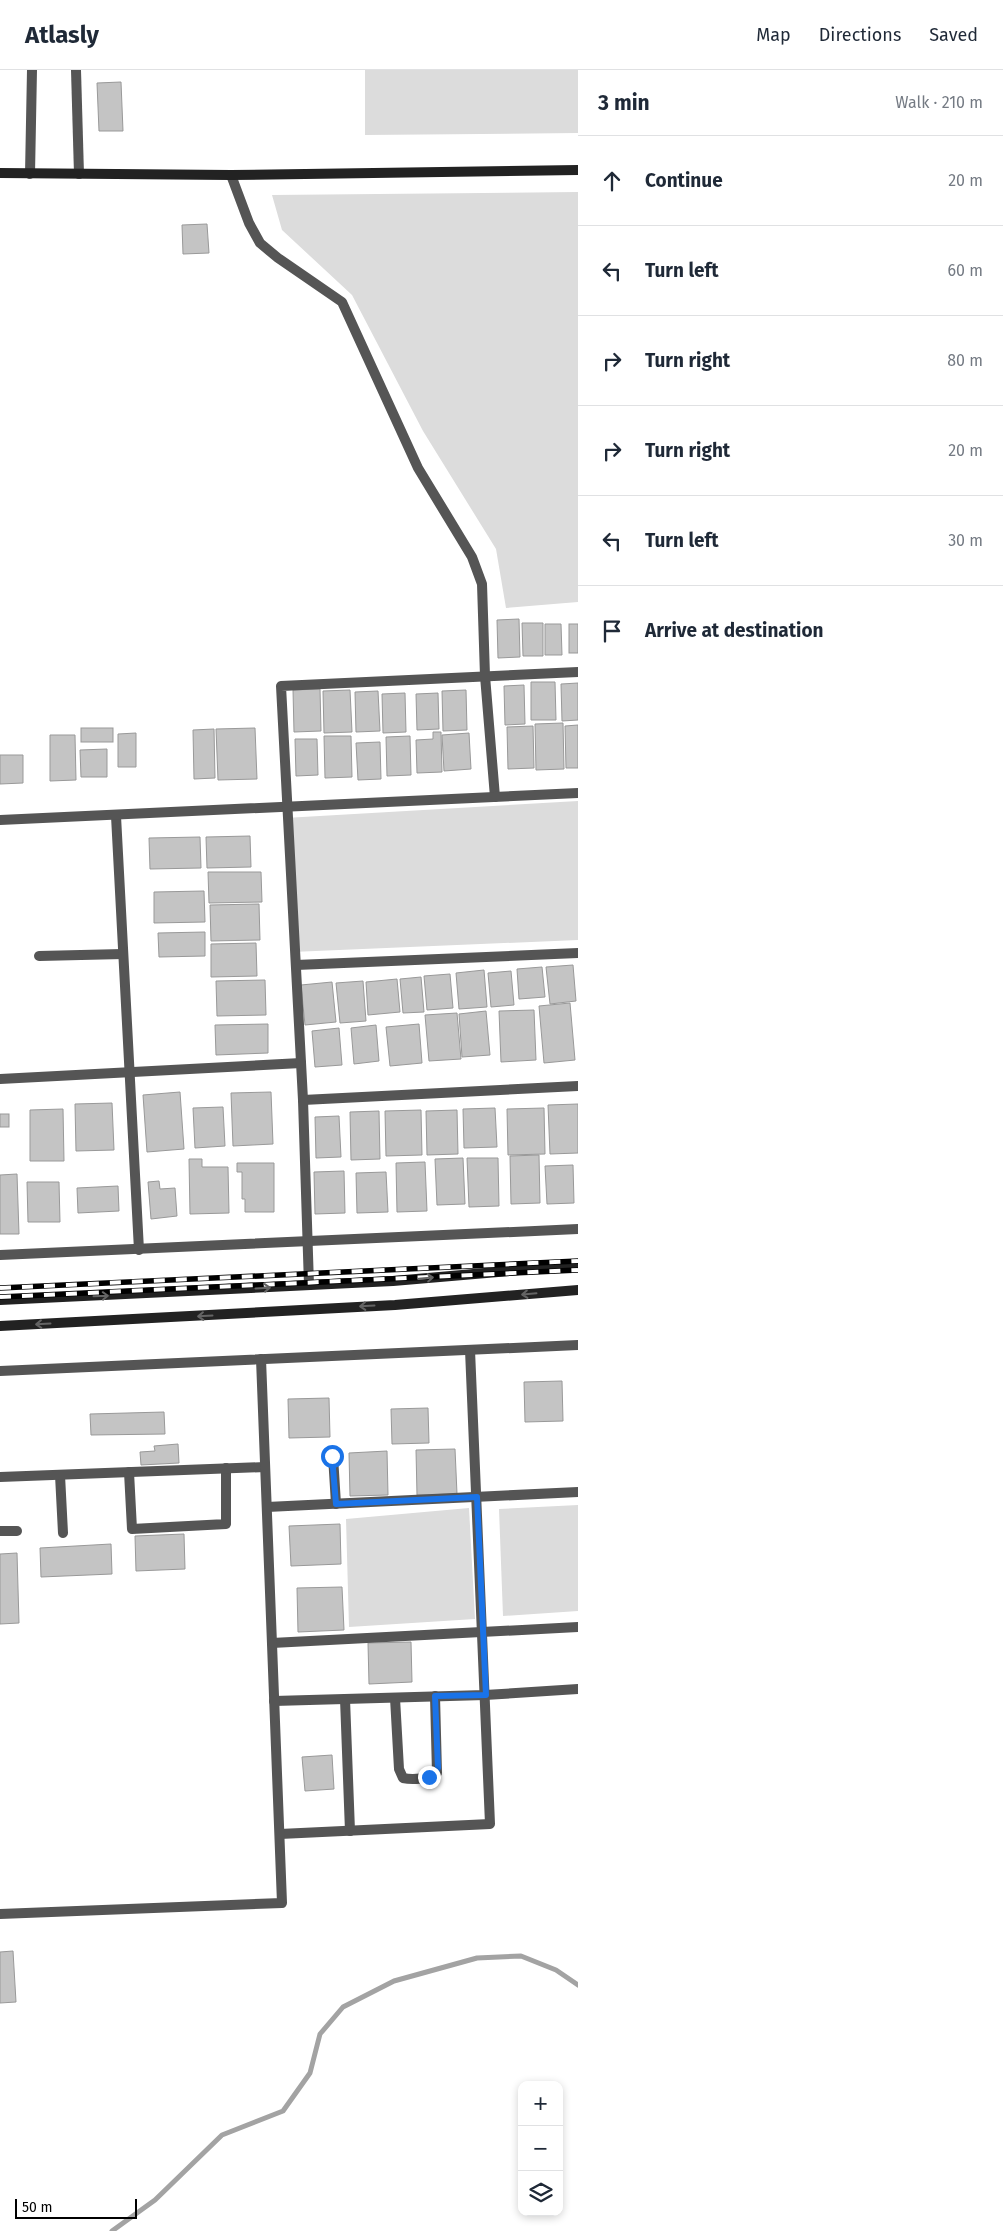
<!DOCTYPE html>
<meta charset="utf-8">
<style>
:root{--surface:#fff;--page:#f6f6f7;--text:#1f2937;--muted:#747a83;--line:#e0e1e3}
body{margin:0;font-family:"Fira Sans",sans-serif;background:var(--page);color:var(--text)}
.controls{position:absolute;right:15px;bottom:15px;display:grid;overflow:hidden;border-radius:10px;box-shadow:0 2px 8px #0003}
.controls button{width:45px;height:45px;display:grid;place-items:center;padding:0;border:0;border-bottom:1px solid var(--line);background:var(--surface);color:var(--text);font:25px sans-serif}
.scale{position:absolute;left:15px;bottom:12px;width:122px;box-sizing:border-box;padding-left:5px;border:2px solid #000;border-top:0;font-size:14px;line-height:18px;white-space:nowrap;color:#000;-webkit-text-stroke:4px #fff;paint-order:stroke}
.stop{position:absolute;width:15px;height:15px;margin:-11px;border:4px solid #1a73e8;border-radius:50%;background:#fff}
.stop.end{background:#1a73e8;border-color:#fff;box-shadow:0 1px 5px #0008}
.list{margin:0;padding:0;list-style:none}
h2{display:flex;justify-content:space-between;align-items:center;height:65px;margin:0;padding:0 20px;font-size:21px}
h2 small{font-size:16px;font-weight:400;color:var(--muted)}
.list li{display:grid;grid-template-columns:32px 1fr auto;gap:15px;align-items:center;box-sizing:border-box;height:90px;padding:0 20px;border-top:1px solid var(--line)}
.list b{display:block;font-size:19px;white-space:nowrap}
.list em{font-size:16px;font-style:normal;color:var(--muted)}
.icon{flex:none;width:28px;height:28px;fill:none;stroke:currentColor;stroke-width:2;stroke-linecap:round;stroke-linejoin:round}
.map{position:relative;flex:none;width:578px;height:2161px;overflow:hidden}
header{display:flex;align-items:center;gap:30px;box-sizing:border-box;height:70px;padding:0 25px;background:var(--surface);border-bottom:1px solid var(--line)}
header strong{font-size:24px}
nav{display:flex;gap:28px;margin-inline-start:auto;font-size:18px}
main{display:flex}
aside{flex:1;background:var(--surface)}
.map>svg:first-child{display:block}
</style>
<header>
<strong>Atlasly</strong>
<nav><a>Map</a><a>Directions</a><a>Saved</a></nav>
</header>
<main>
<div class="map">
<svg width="578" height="2161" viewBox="0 0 578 2161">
<rect width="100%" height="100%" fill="#fff"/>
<g fill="#dcdcdc">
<polygon points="365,0 578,0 578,63 365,65"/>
<polygon points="578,122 578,532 506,538 496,479 423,361 352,225 282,160 272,125"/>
<polygon points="578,731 578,870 292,882 285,748"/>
<polygon points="578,1435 578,1541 503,1546 499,1439"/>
<polygon points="469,1438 475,1549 349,1557 346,1449"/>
</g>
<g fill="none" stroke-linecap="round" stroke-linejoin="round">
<polyline stroke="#a3a3a3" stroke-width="5" points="112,2161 155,2130 222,2065 283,2041 310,2003 320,1964 343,1937 394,1911 477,1888 521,1886 556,1900 578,1915"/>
</g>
<g fill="#c4c4c4" stroke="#999">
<polygon points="121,12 123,61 99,61 97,13"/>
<polygon points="207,154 209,183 183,184 182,155"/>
<polygon points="519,549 520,587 498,588 497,550"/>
<polygon points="522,553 543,553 543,586 523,586"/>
<polygon points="545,554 561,554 562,585 545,585"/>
<rect x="569" y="554" width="9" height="29"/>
<polygon points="531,612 555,612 556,650 531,650"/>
<polygon points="578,613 578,650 562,651 561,614"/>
<polygon points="524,615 525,654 505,655 504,616"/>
<polygon points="320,619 321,661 294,662 293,620"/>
<polygon points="350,620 352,662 324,663 323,621"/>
<polygon points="466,620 467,660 443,661 442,621"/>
<polygon points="378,621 380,661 356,662 355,622"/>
<polygon points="405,623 406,662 383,663 382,624"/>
<polygon points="438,623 439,659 417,660 416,624"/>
<polygon points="563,653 564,699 536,700 535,654"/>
<polygon points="578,655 578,698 566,698 565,656"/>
<polygon points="533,656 534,698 508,699 507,657"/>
<rect x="81" y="658" width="32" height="14"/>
<polygon points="255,658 257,709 218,710 216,659"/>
<polygon points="214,659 215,708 194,709 193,660"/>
<polygon points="433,662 441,662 442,702 417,703 416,670 433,669"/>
<polygon points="136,663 136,697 118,697 118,664"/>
<polygon points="469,663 471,699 444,701 442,665"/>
<polygon points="50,665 75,665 76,710 50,711"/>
<polygon points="324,666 351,666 352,707 325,708"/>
<polygon points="410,666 411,705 387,706 386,667"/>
<polygon points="295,669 317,669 318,705 296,706"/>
<polygon points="380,672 381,709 358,710 356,673"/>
<polygon points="107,679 107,707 81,707 80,680"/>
<polygon points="0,685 23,685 23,713 0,714"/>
<polygon points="250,766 251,797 207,798 206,767"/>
<polygon points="200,767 201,798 150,799 149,768"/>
<polygon points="208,802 261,802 262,832 209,833"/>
<polygon points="204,821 205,852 154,853 154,822"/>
<polygon points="259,834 260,870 211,871 210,835"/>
<polygon points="205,862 205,886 159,887 158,863"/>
<polygon points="256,873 257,906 211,907 211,874"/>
<polygon points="573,895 576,931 550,934 546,897"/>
<polygon points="542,897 545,927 519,929 517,899"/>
<polygon points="484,900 487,937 459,939 456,903"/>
<polygon points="511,901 514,935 491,937 488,903"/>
<polygon points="450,904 453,938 427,940 424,906"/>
<polygon points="421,907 424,942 403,943 400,909"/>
<polygon points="397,909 400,942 368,945 366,912"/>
<polygon points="265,910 266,945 217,946 216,911"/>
<polygon points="363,911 366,951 340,953 336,913"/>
<polygon points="332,912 336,952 305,955 301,915"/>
<polygon points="570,933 575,990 544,993 539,936"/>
<polygon points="534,940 536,990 501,992 499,941"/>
<polygon points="486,941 490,985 462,987 459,944"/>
<polygon points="457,943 461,989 429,991 425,945"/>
<polygon points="268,954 268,983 216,985 215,955"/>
<polygon points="419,954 422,993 390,996 386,957"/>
<polygon points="376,955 379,991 354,994 351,958"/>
<polygon points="339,958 342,995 315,997 312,961"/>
<polygon points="180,1022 184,1079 147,1082 143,1025"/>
<polygon points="271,1022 273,1074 233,1076 231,1023"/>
<polygon points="112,1033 114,1080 76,1081 75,1034"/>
<polygon points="578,1034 578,1083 550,1084 548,1035"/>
<polygon points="223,1037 225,1076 195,1078 193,1038"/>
<polygon points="495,1038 497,1077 464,1078 463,1039"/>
<polygon points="544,1038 545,1084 508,1085 507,1039"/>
<polygon points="63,1039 64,1091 30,1091 30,1040"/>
<polygon points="421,1040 422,1085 386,1086 385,1041"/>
<polygon points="457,1040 458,1084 427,1085 426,1041"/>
<polygon points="379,1041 380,1089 351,1090 350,1042"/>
<rect x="0" y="1044" width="9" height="13"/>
<polygon points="339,1046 341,1087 316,1088 315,1047"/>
<polygon points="539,1085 540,1133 511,1134 510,1086"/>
<polygon points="463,1088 465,1134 437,1135 435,1089"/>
<polygon points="467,1088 498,1088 499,1136 469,1137"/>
<polygon points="189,1089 202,1089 202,1097 228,1097 229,1143 190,1144"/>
<polygon points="425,1092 427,1141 397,1142 396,1093"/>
<polygon points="237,1093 274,1093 274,1142 245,1142 245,1129 242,1129 242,1102 237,1102"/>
<polygon points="573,1095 574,1133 547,1134 545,1096"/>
<polygon points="344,1101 345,1143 315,1144 314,1102"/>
<polygon points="386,1102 388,1142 357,1143 356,1103"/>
<polygon points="17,1104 19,1164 0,1164 0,1105"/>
<polygon points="159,1111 160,1119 175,1118 177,1146 151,1149 148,1112"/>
<polygon points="27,1112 59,1112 60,1152 28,1152"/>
<polygon points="118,1116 119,1141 78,1143 77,1118"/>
<polygon points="562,1311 563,1351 525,1352 524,1312"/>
<polygon points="329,1328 330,1367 289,1368 288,1329"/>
<polygon points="428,1338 429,1373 392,1374 391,1339"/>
<polygon points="164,1342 165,1364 91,1365 90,1344"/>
<polygon points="178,1374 179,1393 141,1395 140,1382 155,1381 154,1376"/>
<polygon points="455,1379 457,1424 417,1425 416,1380"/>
<polygon points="387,1381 388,1425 350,1426 349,1383"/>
<polygon points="340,1454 341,1494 291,1496 289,1456"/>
<polygon points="184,1464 185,1499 136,1501 135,1466"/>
<polygon points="111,1474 112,1504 41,1507 40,1478"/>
<polygon points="17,1483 19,1553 0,1554 0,1484"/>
<polygon points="342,1517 344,1560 298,1562 297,1518"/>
<polygon points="411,1572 412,1612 369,1614 368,1573"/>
<polygon points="332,1685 334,1719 305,1721 302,1687"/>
<polygon points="13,1881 16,1932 0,1933 0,1882"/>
</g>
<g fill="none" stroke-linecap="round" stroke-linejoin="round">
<g stroke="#555" stroke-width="10">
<polyline points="30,104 32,0"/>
<polyline points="39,886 123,884"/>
<polyline points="333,1386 336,1434"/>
<polyline points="60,1405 63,1463"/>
<polyline points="0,1461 17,1461"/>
</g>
<g stroke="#555" stroke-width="10">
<polyline points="76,0 79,104"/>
<polyline points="231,105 249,153 260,173 278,188 342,232 418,398 472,487 482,514 485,606 495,727"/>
<polyline points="116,746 139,1180"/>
<polyline points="0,750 578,723"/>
<polyline points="296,895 578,883"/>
<polyline points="0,1009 301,993"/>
<polyline points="303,1030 578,1016"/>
<polyline points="0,1185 578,1159"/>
<polyline points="309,1215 303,1030 281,616 578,602"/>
<polyline points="0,1301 578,1275"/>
<polyline points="129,1402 132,1459 226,1454 226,1398"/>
<polyline points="0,1407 265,1397"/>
<polyline points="267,1437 578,1422"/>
<polyline points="272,1573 578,1557"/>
<path d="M 395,1628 L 399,1699 L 403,1708 C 412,1710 430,1709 437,1703 L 435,1626"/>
<polyline points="345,1629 350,1761"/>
<polyline points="274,1631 485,1625 578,1619"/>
<polyline points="280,1764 490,1754 470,1280"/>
<polyline points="0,1844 282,1833 261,1289"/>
</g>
<g stroke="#222" stroke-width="10">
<polyline points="0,103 231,105 578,100"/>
<polyline points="0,1230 393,1211 578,1195"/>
<polyline points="0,1256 395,1235 578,1220"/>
</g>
<defs>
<g id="rail">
<polyline points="0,1218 578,1191"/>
<polyline points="0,1227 578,1200"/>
</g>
</defs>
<use href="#rail" stroke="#000" stroke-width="5.5"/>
<use href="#rail" stroke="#fff" stroke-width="4" stroke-dasharray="11" stroke-linecap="butt"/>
</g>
<defs><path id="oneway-shaft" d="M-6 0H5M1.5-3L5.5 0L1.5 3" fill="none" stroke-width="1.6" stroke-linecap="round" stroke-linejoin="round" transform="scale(1.25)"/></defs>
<g stroke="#646464">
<use href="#oneway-shaft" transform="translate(426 1208) rotate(-5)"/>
<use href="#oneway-shaft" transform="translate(263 1218) rotate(-3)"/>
<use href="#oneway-shaft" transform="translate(529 1224) rotate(175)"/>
<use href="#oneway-shaft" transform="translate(101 1226) rotate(-2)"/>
<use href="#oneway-shaft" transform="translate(367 1236) rotate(177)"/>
<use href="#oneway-shaft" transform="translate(205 1246) rotate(177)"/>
<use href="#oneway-shaft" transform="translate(43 1254) rotate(177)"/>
</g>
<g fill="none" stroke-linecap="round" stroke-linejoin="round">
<polyline stroke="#1a73e8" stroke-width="6" points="332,1386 336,1434 477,1427 486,1625 435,1626 438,1698 434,1706 429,1707"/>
</g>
</svg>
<div class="controls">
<button>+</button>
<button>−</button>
<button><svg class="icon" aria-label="layers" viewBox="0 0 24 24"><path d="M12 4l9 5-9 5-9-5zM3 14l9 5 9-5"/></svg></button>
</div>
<div class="scale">50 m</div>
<div class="stop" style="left:332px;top:1386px"></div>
<div class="stop end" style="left:429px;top:1707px"></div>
</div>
<aside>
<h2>3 min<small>Walk · 210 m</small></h2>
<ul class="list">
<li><svg class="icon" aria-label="ahead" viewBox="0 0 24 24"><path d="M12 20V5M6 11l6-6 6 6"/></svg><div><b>Continue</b></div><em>20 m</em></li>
<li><svg class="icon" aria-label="left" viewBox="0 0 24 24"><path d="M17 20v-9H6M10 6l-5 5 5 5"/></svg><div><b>Turn left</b></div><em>60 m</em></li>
<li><svg class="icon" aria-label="right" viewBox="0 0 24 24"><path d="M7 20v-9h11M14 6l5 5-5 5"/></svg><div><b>Turn right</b></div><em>80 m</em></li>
<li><svg class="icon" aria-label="right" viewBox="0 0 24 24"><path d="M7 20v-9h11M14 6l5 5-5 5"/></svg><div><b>Turn right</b></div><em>20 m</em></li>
<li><svg class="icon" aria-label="left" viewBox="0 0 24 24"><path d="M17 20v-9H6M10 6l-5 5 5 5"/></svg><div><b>Turn left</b></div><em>30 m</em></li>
<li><svg class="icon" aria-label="arrive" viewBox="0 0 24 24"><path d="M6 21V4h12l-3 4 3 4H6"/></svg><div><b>Arrive at destination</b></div></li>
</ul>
</aside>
</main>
